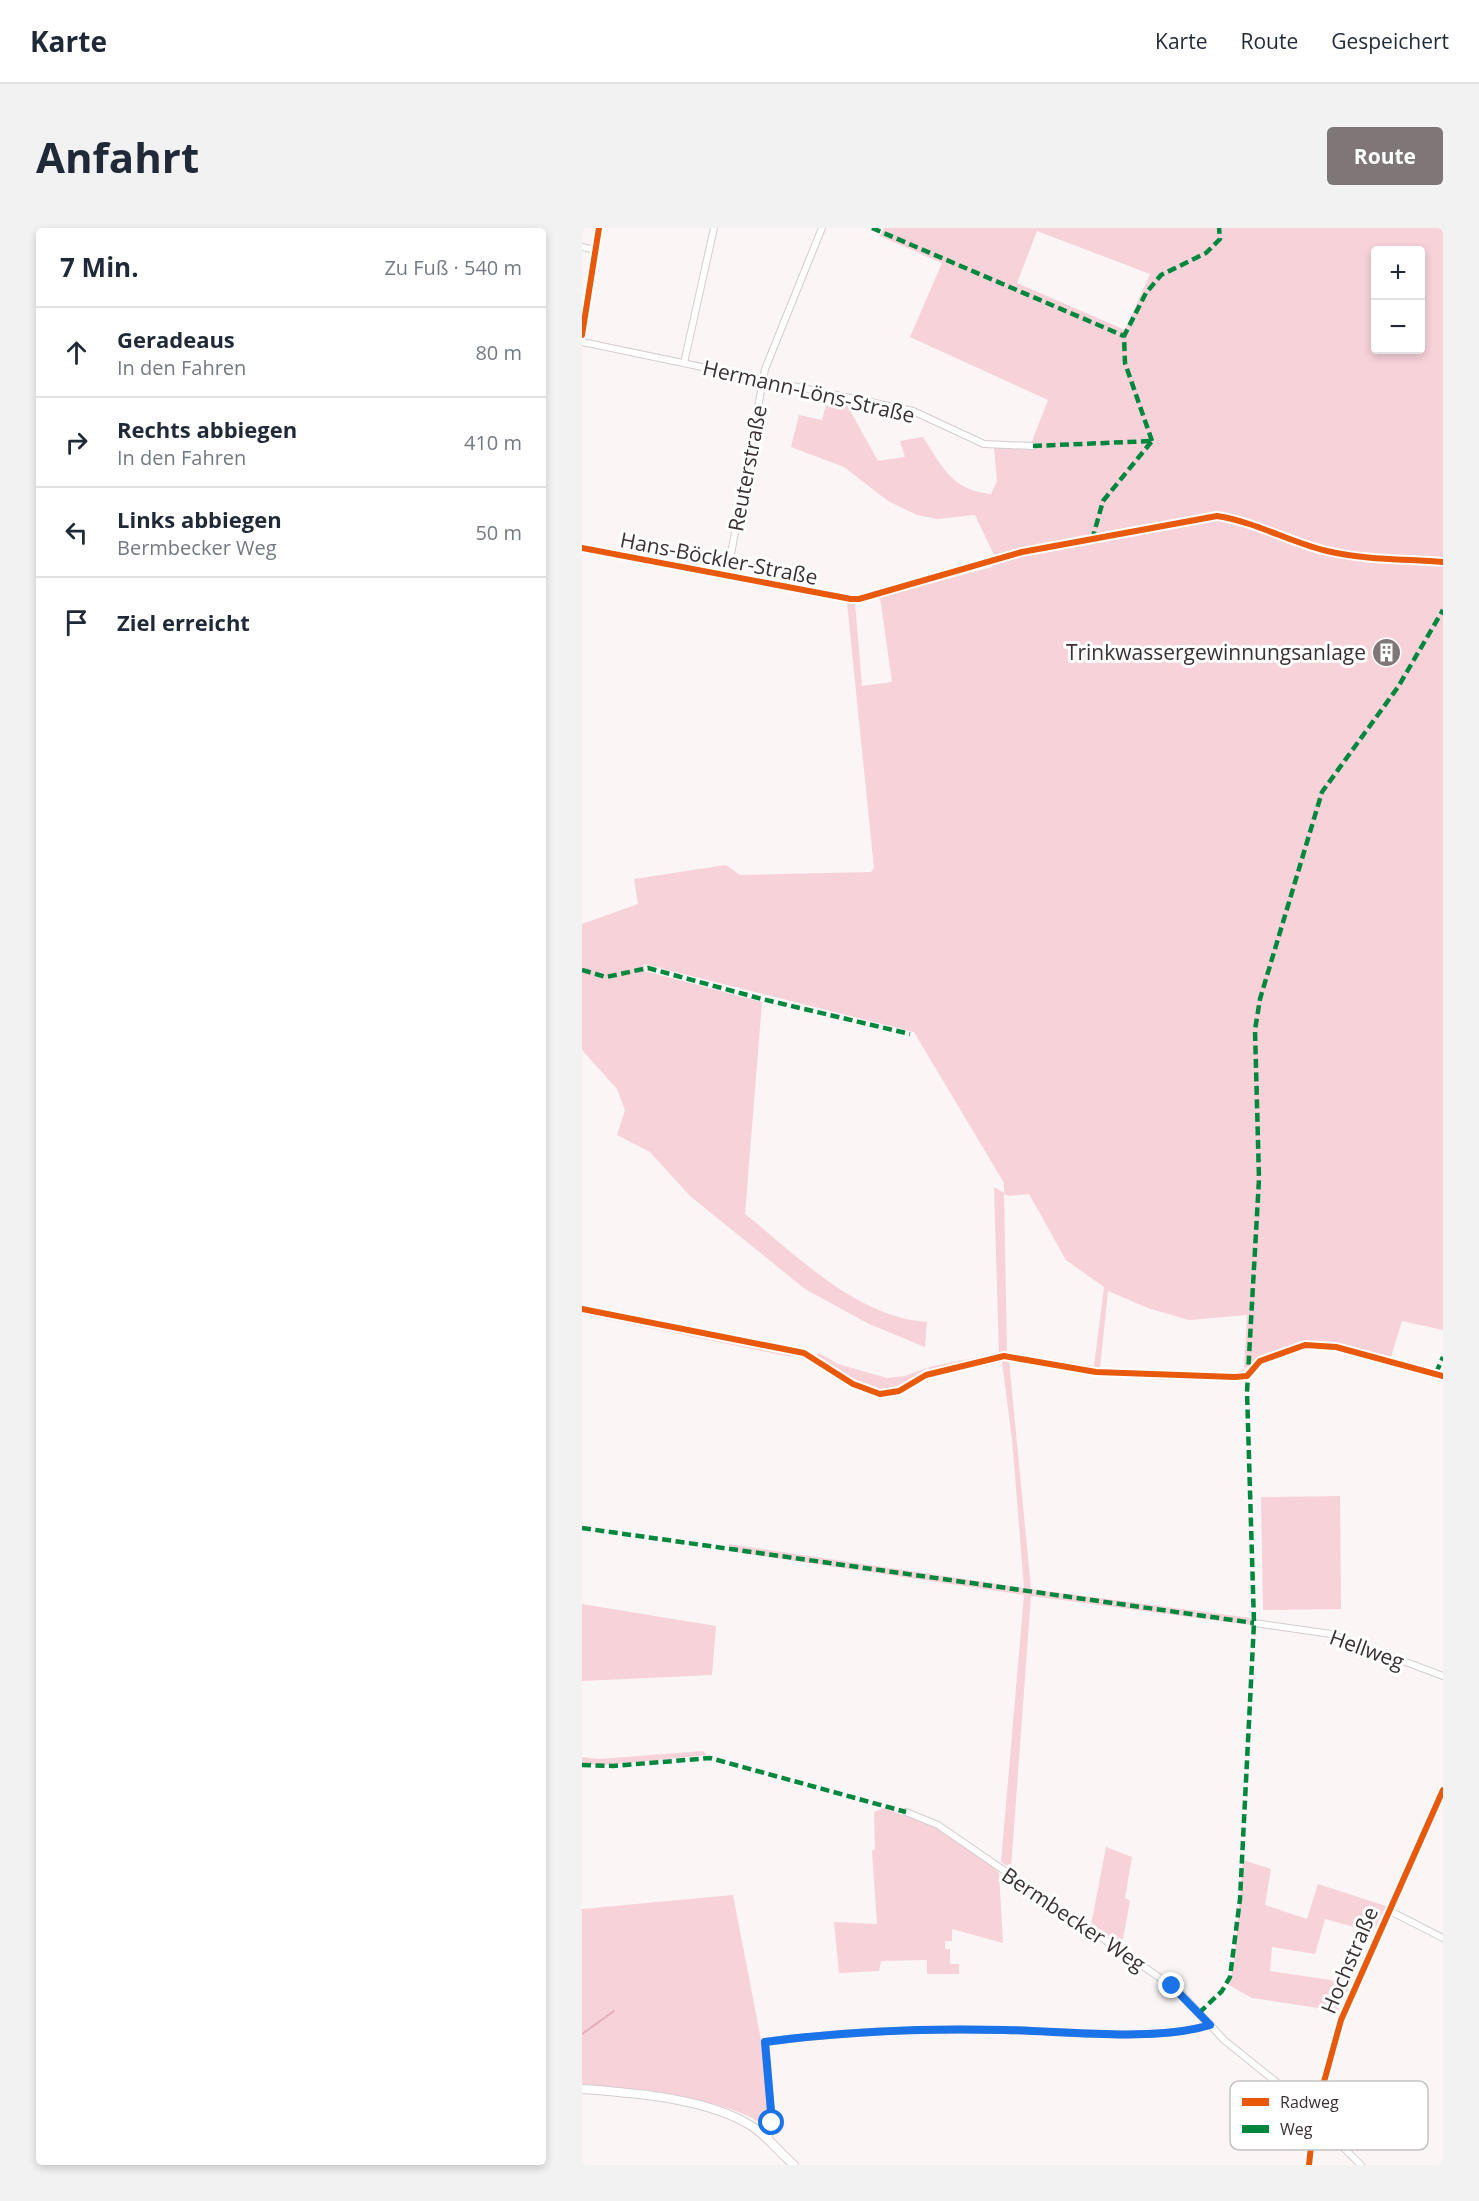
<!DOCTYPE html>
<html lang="de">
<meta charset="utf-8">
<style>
:root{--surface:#fff;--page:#f2f2f3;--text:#1f2937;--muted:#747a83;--line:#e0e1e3;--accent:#7e7677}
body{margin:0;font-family:"Open Sans",sans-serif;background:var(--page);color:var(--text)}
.controls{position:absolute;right:18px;top:18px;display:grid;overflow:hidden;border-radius:6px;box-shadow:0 3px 9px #0003}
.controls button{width:54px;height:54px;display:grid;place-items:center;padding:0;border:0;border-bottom:2px solid var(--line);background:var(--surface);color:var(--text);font:30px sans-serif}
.stop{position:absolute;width:18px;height:18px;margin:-14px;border:4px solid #1a73e8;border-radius:50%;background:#fff}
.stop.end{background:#1a73e8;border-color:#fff;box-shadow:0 2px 6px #0008}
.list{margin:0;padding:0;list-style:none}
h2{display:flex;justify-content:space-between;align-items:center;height:78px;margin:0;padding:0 24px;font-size:26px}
h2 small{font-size:20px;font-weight:400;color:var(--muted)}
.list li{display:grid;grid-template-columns:39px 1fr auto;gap:18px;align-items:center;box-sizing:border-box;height:90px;padding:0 24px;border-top:2px solid var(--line)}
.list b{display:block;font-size:22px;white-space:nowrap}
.list p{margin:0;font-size:20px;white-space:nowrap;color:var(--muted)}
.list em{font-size:20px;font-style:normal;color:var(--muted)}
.icon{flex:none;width:33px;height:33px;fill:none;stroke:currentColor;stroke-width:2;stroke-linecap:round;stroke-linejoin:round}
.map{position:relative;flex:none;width:861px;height:1937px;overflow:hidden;border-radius:6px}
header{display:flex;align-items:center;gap:36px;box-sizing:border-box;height:84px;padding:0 30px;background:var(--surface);border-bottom:2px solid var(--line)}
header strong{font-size:28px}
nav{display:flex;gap:33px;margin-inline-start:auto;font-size:21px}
.intro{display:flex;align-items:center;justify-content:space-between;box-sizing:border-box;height:144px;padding:0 36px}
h1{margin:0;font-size:42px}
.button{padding:15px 27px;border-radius:6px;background:var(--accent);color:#fff;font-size:21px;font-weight:700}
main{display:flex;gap:36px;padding:0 36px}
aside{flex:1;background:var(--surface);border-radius:6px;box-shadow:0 3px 9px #0003}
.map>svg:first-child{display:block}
</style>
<header>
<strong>Karte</strong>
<nav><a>Karte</a><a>Route</a><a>Gespeichert</a></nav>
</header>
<div class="intro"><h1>Anfahrt</h1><a class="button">Route</a></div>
<main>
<aside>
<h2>7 Min.<small>Zu Fuß · 540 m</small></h2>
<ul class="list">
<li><svg class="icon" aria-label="ahead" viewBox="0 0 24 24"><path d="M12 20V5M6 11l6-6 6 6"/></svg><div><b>Geradeaus</b><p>In den Fahren</p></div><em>80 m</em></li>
<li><svg class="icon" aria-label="right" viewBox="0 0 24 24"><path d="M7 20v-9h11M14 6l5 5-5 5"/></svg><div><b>Rechts abbiegen</b><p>In den Fahren</p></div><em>410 m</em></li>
<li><svg class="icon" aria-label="left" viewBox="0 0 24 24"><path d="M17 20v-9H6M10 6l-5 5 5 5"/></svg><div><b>Links abbiegen</b><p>Bermbecker Weg</p></div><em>50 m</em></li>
<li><svg class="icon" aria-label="arrive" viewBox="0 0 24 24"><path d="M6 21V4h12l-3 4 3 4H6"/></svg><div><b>Ziel erreicht</b></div></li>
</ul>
</aside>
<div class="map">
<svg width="861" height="1937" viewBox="0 0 861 1937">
<rect width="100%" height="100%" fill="#fbf5f6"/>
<g fill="#f7d2d9" fill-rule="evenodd">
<path d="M 302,0 L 861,0 L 861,1102 L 820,1093 L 808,1132 C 743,1113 723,1102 662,1141 L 662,1153 L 586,1152 L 514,1147 L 427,1132 L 449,1361 L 669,1390 L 669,1397 L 449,1368 L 429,1640 L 419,1634 L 442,1367 L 147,1323 L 147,1316 L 442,1360 L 430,1211 L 420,1134 L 350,1149 L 347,1139 C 335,1147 323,1157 310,1160 C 283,1166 253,1142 232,1129 L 237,1125 L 256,1136 L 305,1150 L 323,1148 L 347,1139 L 417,1125 L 412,959 L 422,965 L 422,955 L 332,804 L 62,736 L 63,743 L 180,774 L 163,986 C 216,1028 274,1089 345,1094 L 343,1119 L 287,1096 L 223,1061 L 108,968 L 68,924 L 35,907 L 43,882 L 35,861 L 0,822 L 0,696 L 56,676 L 52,651 L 144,637 L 158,647 L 289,644 L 292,640 L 265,375 L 273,375 L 280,458 L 310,454 L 298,369 L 410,339 L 412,327 L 393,287 L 355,291 L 335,287 L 306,273 L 262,239 L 209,219 L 217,187 L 240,192 L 245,173 L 265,177 L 296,233 L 323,229 L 318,213 L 341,209 C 361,240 370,262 409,266 L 415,253 L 412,219 L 447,221 L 466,172 L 328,109 L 360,35 L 298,8 ZM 455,3 L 568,46 L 543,102 L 435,55 ZM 794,22 L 838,22 L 838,122 L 794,122 ZM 422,966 L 427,968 L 447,966 L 484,1032 L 522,1059 L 512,1138 L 425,1124 ZM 526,1063 L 566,1080 L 607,1092 L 665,1087 L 662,1141 C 632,1157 554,1144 518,1140 Z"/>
<polygon points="0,1077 210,1121 209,1129 0,1086"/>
<polygon points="758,1268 759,1381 681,1382 679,1269"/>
<polygon points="0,1376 134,1398 130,1447 0,1453"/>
<polygon points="121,1523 125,1527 25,1537 0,1536 0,1529 17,1531"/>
<polygon points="301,1580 352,1598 408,1636 417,1645 421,1715 370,1701 370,1713 363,1713 363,1721 368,1721 368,1736 377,1736 377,1746 345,1746 345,1732 299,1733 297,1743 257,1745 252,1694 295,1696 290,1623 293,1621 292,1584"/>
<polygon points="524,1619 550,1629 543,1670 548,1673 540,1716 509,1697"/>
<polygon points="661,1632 689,1641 683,1677 725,1691 736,1656 804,1678 791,1704 743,1691 733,1726 690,1719 688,1743 769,1755 756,1783 670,1770 647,1757 652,1737"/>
<path d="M 151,1667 L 180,1817 L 187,1892 L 182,1897 C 145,1870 47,1860 0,1857 L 0,1681 Z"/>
</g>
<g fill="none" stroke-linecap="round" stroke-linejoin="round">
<polyline stroke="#e2afba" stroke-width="2" points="0,1806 32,1783"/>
<defs>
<g id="minor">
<polyline points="0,19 14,22"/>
<polyline points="0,107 17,0"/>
<polyline points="0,114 331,183 402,216 451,218"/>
<polyline points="102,135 132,0"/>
<polyline points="0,320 269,371"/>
<polyline points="145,348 183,141 240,0"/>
<polyline points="823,1137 861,1148"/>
<polyline points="672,1395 749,1406 861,1448"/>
<polyline points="324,1584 356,1597 597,1763 642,1812 698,1857 779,1937"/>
<polyline points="806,1682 861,1710"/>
<path d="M 186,1911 L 190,1895 L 183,1814 C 263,1803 343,1800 423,1802 C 483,1803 571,1814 628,1797"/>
<polyline points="727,1937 732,1890 759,1792 822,1648"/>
</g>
<path id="secondary" d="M 0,1861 C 52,1865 127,1870 171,1899 C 187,1910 198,1925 212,1937"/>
</defs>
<use href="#minor" stroke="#d4ccce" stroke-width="8"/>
<use href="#secondary" stroke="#d4ccce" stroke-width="10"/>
<use href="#minor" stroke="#fefefe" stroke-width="6"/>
<use href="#secondary" stroke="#fefefe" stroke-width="8"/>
<g stroke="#00873e" stroke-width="4.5" stroke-dasharray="9 4.5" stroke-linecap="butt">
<polyline points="290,0 542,108"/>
<polyline points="570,213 543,135 542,108 564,65 579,47 624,25 638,11 637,0"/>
<polyline points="451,218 570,213"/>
<polyline points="510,312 521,273 570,213"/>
<polyline points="0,742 24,749 66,740 180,771 328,806"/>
<polyline points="854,1145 861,1129"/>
<polyline points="0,1300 672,1395"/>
<polyline points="0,1537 31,1538 128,1530 324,1584"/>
<polyline points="617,1785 640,1763 648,1749 658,1671 672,1395 665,1164 677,951 673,802 678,771 740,564 816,459 861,382"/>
</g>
<defs>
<g id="cycleway">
<polyline points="0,107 17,0"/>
<path d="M 0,320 L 269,371 L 277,371 L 440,324 L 635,288 C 674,294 707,314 745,323 C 783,332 823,331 861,334"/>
<polyline points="0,1081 222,1125 271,1156 298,1166 317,1163 344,1147 422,1128 514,1144 653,1149 665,1148 678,1133 723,1117 754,1119 861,1148"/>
<polyline points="727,1937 732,1890 759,1792 861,1562"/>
</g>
</defs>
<use href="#cycleway" stroke="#fff" stroke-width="10"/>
<use href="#cycleway" stroke="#e8590c" stroke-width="6"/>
</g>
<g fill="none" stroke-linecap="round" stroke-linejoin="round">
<path stroke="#1a73e8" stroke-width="8" d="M 190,1895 L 183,1814 C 263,1803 343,1800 423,1802 C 483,1803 572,1814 628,1797 L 590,1758"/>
</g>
<defs>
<symbol id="building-disc" viewBox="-11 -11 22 22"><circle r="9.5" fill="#7e7677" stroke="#fff"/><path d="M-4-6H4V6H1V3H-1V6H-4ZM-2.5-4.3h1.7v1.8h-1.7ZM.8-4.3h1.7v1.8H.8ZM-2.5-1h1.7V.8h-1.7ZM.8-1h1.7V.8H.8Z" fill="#fff"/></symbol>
</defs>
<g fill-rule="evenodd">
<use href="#building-disc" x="788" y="408" width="33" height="33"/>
</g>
<g text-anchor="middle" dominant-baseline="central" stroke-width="6" stroke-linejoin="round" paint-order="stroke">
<g font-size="21" fill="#3b3133" stroke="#fff">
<text transform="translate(227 163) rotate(13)">Hermann-Löns-Straße</text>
<text transform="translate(165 240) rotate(-79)">Reuterstraße</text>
<text transform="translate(137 330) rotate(11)">Hans-Böckler-Straße</text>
<text transform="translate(785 1421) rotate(20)">Hellweg</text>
<text transform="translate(492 1691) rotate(34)">Bermbecker Weg</text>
<text transform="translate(767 1732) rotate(-67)">Hochstraße</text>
</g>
<g font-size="21" fill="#3b3133" stroke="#fff" text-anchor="end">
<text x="784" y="424">Trinkwassergewinnungsanlage</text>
</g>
</g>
<rect x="648" y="1853" width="198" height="69" rx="9" fill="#fff" stroke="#c4c1c2" stroke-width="1.5"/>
<rect x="660" y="1870" width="27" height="8" fill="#e8590c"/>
<rect x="660" y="1897" width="27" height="8" fill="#00873e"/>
<g font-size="16" fill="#3b3133">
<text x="698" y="1880">Radweg</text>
<text x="698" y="1907">Weg</text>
</g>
</svg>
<div class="controls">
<button>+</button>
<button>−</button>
</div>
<div class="stop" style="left:190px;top:1895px"></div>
<div class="stop end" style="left:590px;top:1758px"></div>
</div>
</main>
